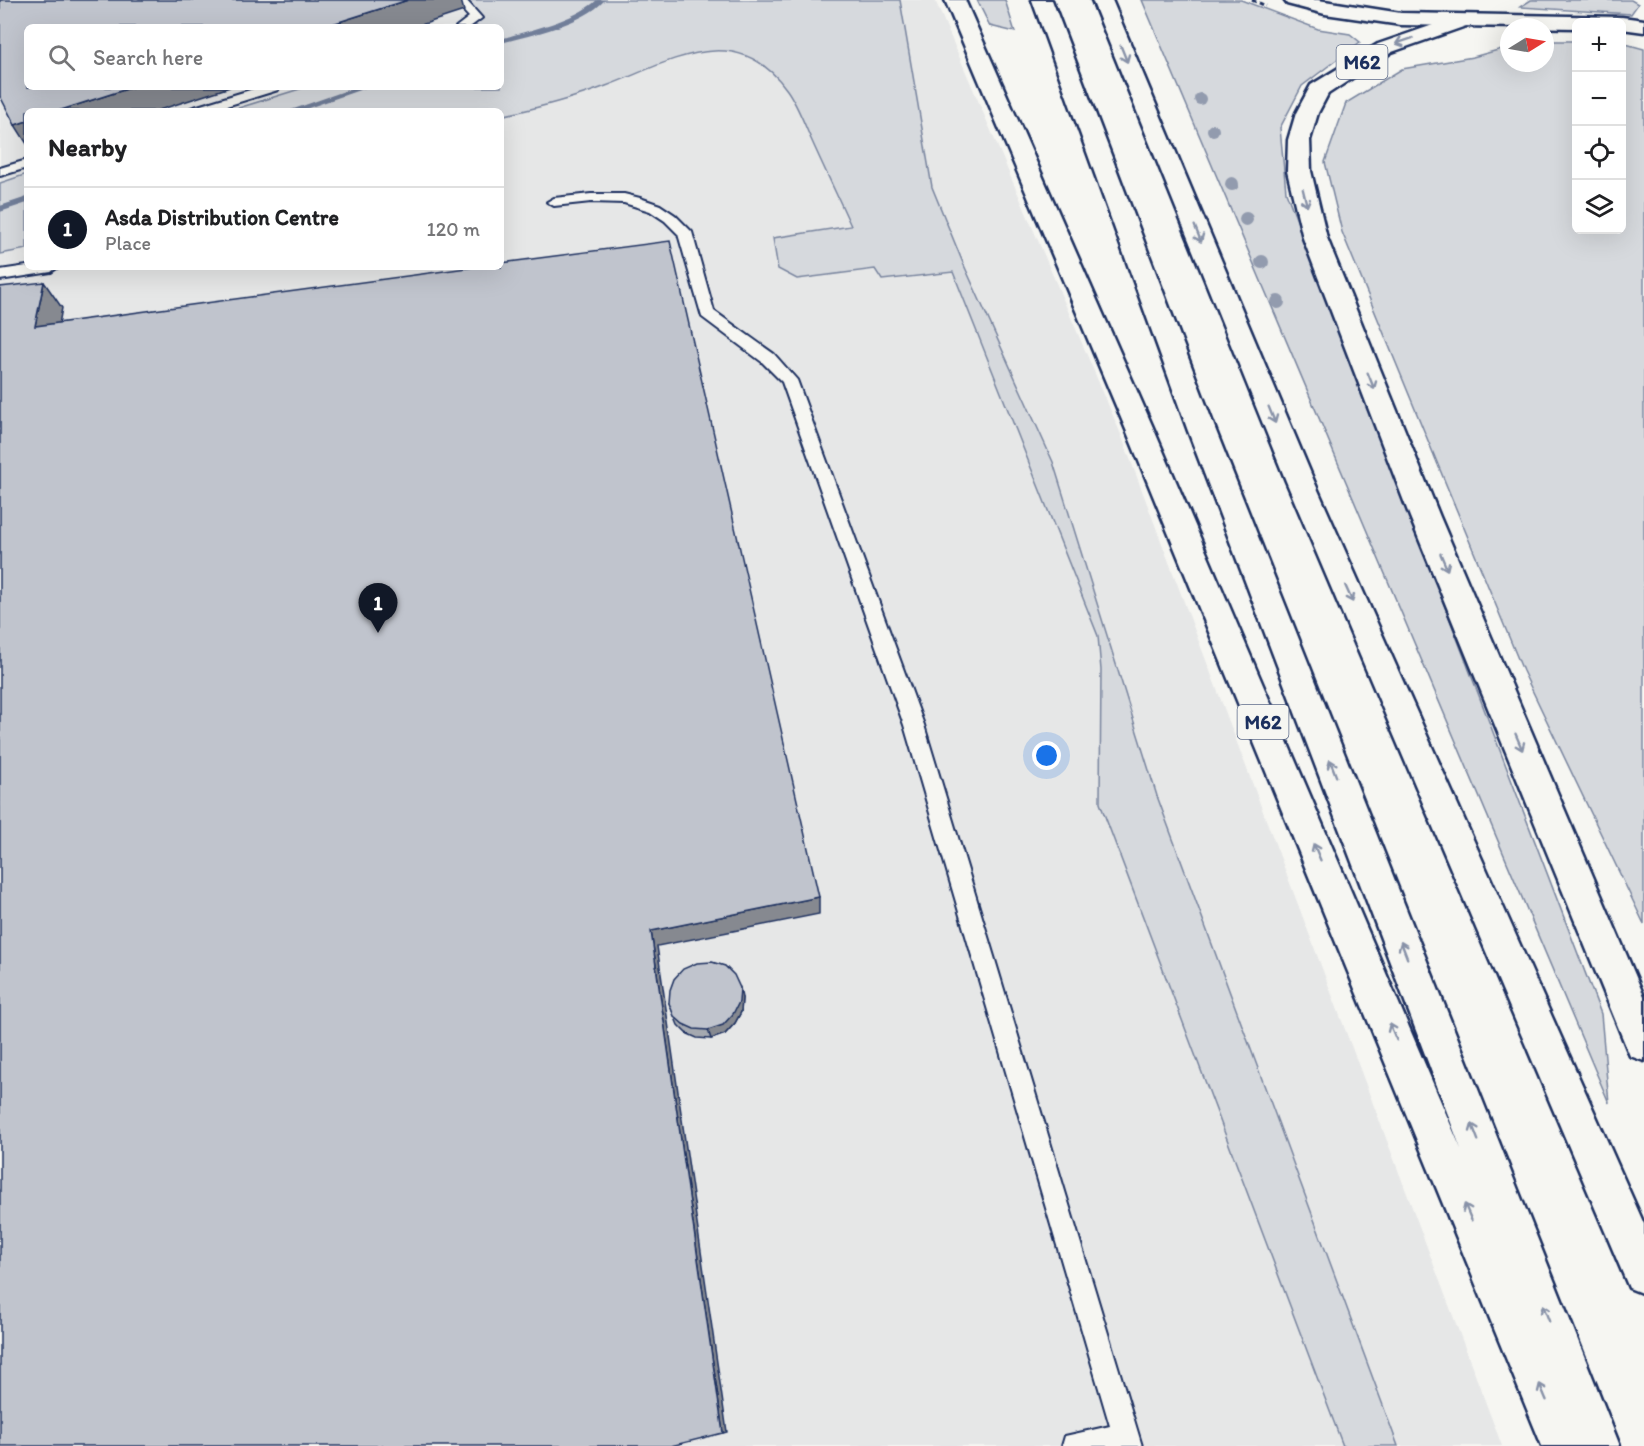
<!DOCTYPE html>
<meta charset="utf-8">
<style>
:root{--surface:#fff;--page:#f2f2f2;--text:#202124;--muted:#757577;--line:#e0e0e0;--accent:#111827}
body{margin:0;font-family:Itim,sans-serif;background:var(--page);color:var(--text)}
.controls{position:absolute;right:18px;top:18px;display:grid;overflow:hidden;border-radius:9px;box-shadow:0 6px 24px #0002}
.controls button{width:54px;height:54px;display:grid;place-items:center;padding:0;border:0;border-bottom:2px solid var(--line);background:var(--surface);color:var(--text);font:30px sans-serif}
.compass{position:absolute;left:1500px;top:18px;width:54px;height:54px;border-radius:50%;background:var(--surface);box-shadow:0 6px 24px #0002;rotate:79deg}
.you{position:absolute;left:1047px;top:756px;width:21px;height:21px;margin:-15px;border:4px solid #fff;border-radius:50%;background:#1a73e8;box-shadow:0 0 0 9px #1a73e833}
.badge{display:grid;place-items:center;width:39px;height:39px;border-radius:50%;background:var(--accent);color:#fff;font-size:20px;font-weight:700}
.pin{position:absolute;translate:-50% -50px;filter:drop-shadow(0 2px 3px #0008)}
.pin::after{content:'';position:absolute;top:32px;width:21px;height:18px;background:inherit;clip-path:polygon(0 0,100% 0,50% 100%)}
.list{margin:0;padding:0;list-style:none}
h2{display:flex;justify-content:space-between;align-items:center;height:78px;margin:0;padding:0 24px;font-size:26px}
h2 small{font-size:20px;font-weight:400;color:var(--muted)}
.list li{display:grid;grid-template-columns:39px 1fr auto;gap:18px;align-items:center;box-sizing:border-box;height:84px;padding:0 24px;border-top:2px solid var(--line)}
.list b{display:block;font-size:22px;white-space:nowrap}
.list p{margin:0;font-size:20px;white-space:nowrap;color:var(--muted)}
.list em{font-size:20px;font-style:normal;color:var(--muted)}
.icon{flex:none;width:33px;height:33px;fill:none;stroke:currentColor;stroke-width:2;stroke-linecap:round;stroke-linejoin:round}
.map{position:relative;flex:none;width:1644px;height:1446px;overflow:hidden}
.search{position:absolute;background:var(--surface);box-shadow:0 6px 24px #0002;left:24px;top:24px;width:480px;height:66px;display:flex;align-items:center;gap:15px;box-sizing:border-box;padding:0 21px;border-radius:9px;color:var(--muted);font-size:22px}
.panel{position:absolute;background:var(--surface);box-shadow:0 6px 24px #0002;left:24px;top:108px;width:480px;height:162px;border-radius:9px}
.map>svg:first-child{display:block}
</style>
<div class="map">
<svg width="1644" height="1446" viewBox="0 0 1644 1446">
<rect width="100%" height="100%" fill="#f6f6f2"/>
<filter id="ink" filterUnits="userSpaceOnUse"><feTurbulence type="fractalNoise" baseFrequency=".0167" numOctaves="2"/><feDisplacementMap in="SourceGraphic" scale="12" xChannelSelector="R" yChannelSelector="G"/><feConvolveMatrix kernelMatrix="1 2 1 2 8 2 1 2 1" color-interpolation-filters="sRGB"/></filter>
<g filter="url(#ink)">
<path fill="#e6e7e7" fill-rule="evenodd" d="M 0,0 L 935,0 L 1120,432 L 1502,1446 L 0,1446 ZM 27,27 L 501,27 L 501,87 L 27,87 ZM 27,111 L 501,111 L 501,267 L 27,267 Z"/>
<g fill="#d6d9dd" stroke="#78849e" stroke-width="1.5">
<path d="M 453,0 L 900,0 L 932,187 L 963,263 L 1053,462 L 1157,796 L 1398,1446 L 1343,1446 L 1100,803 L 1101,670 L 1098,636 L 953,272 L 882,280 L 875,269 L 797,279 L 778,269 L 773,238 L 851,226 C 838,197 824,168 811,139 C 804,123 797,104 787,90 C 736,18 668,63 606,86 C 572,99 537,108 501,116 L 501,111 L 229,111 L 306,87 L 501,87 L 501,27 L 477,27 Z"/>
<polygon points="977,0 1005,0 1015,32 990,26"/>
<polygon points="1142,0 1241,0 1318,29 1350,34 1360,42 1302,86 1280,128 1286,192 1601,1014 1609,1103"/>
<polygon points="1531,0 1631,0 1638,4 1631,14 1520,7"/>
<polygon points="1545,41 1576,41 1576,230 1622,230 1622,43 1644,49 1644,924 1523,671 1342,232 1325,162 1346,103 1402,69 1473,57 1509,47 1509,63 1545,63"/>
<polygon points="27,174 27,249 0,254 0,183"/>
</g>
<g fill="none" stroke-linecap="round" stroke-linejoin="round">
<g fill="#717e99" fill-rule="evenodd">
<path d="M 597,0 L 605,0 C 583,24 532,35 501,43 L 501,39 C 532,29 572,22 597,0 Z"/>
<polygon points="356,87 368,87 300,111 288,111"/>
<polygon points="27,197 27,203 0,212 0,206"/>
</g>
<defs>
<g id="service">
<polygon points="453,0 466,0 482,18 470,27 456,27 469,17"/>
<polygon points="260,87 279,87 278,90 210,111 189,111 191,108"/>
<polygon points="27,160 27,168 0,176 0,168"/>
<polygon points="591,194 624,194 640,198 660,205 675,215 692,232 714,311 774,354 797,380 924,725 1142,1446 1062,1446 1065,1436 1110,1426 904,725 782,382 762,362 702,317 678,234 665,221 650,211 624,203 591,202 554,206 547,202 554,198"/>
<polygon points="27,266 27,267 58,267 51,272 0,280 0,270"/>
</g>
<polygon id="primary" points="1284,0 1318,0 1401,13 1622,17 1644,20 1644,32 1622,29 1622,22 1576,22 1576,28 1401,25 1325,14 1287,4"/>
<g id="motorway">
<polygon points="945,0 965,0 1155,432 1461,1149 1188,431 1032,0 1052,0 1216,431 1620,1446 1542,1446 1127,432"/>
<polygon points="1092,0 1112,0 1314,481 1644,1224 1644,1294 1629,1288 1286,481"/>
<polygon points="1459,16 1466,18 1469,22 1466,26 1392,52 1328,94 1318,113 1310,140 1311,171 1327,238 1440,517 1644,996 1644,1061 1630,1056 1410,517 1303,238 1287,171 1288,140 1296,113 1311,85 1378,44"/>
</g>
</defs>
<use href="#service" stroke="#1b2f5e" stroke-width="4"/>
<use href="#primary" stroke="#1b2f5e" stroke-width="5"/>
<use href="#motorway" stroke="#1b2f5e" stroke-width="5"/>
<polyline stroke="#1b2f5e" stroke-width="3" stroke-dasharray="4.5 3" stroke-linecap="butt" points="1252,0 1266,6"/>
<use href="#service" fill="#f6f6f2" fill-rule="evenodd"/>
<use href="#primary" fill="#f6f6f2" fill-rule="evenodd"/>
<use href="#motorway" fill="#f6f6f2" fill-rule="evenodd"/>
</g>
<g fill="#929bae">
<circle cx="1200" cy="99" r="6"/>
<circle cx="1213" cy="130" r="6"/>
<circle cx="1232" cy="184" r="7"/>
<circle cx="1246" cy="219" r="7"/>
<circle cx="1262" cy="262" r="7"/>
<circle cx="1278" cy="302" r="7"/>
</g>
<polygon fill="#a5a9b0" stroke="#1b2f5e" stroke-width="1.5" points="742,998 741,1012 735,1023 725,1034 711,1039 697,1038 686,1033 678,1025 669,1003"/>
<g fill="#868990" stroke="#1b2f5e" stroke-width="1.5">
<polygon points="408,0 461,0 464,11 415,27 323,27"/>
<polygon points="133,87 230,87 156,111 58,111"/>
<polygon points="27,121 27,144 15,125"/>
<polygon points="44,282 62,308 54,352 35,326"/>
<polygon points="819,897 819,914 657,946 727,1432 723,1433 651,931"/>
<polygon points="740,988 742,998 741,1012 735,1023 725,1034 711,1039 708,1030"/>
</g>
<g fill="#c0c4cd" stroke="#1b2f5e" stroke-width="1.5">
<polygon points="0,0 408,0 323,27 27,27 27,87 133,87 58,111 27,111 27,121 15,125 0,96"/>
<polygon points="670,241 819,897 651,931 723,1433 671,1446 0,1446 0,287 44,282 35,326 474,267 501,267 501,263"/>
<polygon points="712,962 725,966 734,975 740,988 739,1002 733,1014 723,1025 708,1030 694,1029 683,1024 674,1016 669,1003 670,990 674,979 683,969 697,963"/>
</g>
<defs><path id="oneway-shaft" d="M-6 0H5M1.5-3L5.5 0L1.5 3" fill="none" stroke-width="1.6" stroke-linecap="round" stroke-linejoin="round" transform="scale(1.5)"/></defs>
<g stroke="#8892a8">
<use href="#oneway-shaft" transform="translate(1404 41) rotate(161)"/>
<use href="#oneway-shaft" transform="translate(1124 54) rotate(68)"/>
<use href="#oneway-shaft" transform="translate(1305 198) rotate(76)"/>
<use href="#oneway-shaft" transform="translate(1198 234) rotate(68)"/>
<use href="#oneway-shaft" transform="translate(1371 381) rotate(68)"/>
<use href="#oneway-shaft" transform="translate(1272 415) rotate(68)"/>
<use href="#oneway-shaft" transform="translate(1444 562) rotate(67)"/>
<use href="#oneway-shaft" transform="translate(1349 594) rotate(66)"/>
<use href="#oneway-shaft" transform="translate(1519 742) rotate(67)"/>
<use href="#oneway-shaft" transform="translate(1333 768) rotate(-111)"/>
<use href="#oneway-shaft" transform="translate(1317 852) rotate(-113)"/>
<use href="#oneway-shaft" transform="translate(1404 950) rotate(-111)"/>
<use href="#oneway-shaft" transform="translate(1393 1032) rotate(-113)"/>
<use href="#oneway-shaft" transform="translate(1475 1132) rotate(-111)"/>
<use href="#oneway-shaft" transform="translate(1468 1212) rotate(-113)"/>
<use href="#oneway-shaft" transform="translate(1546 1313) rotate(-111)"/>
<use href="#oneway-shaft" transform="translate(1543 1392) rotate(-113)"/>
</g>
</g>
<g text-anchor="middle" dominant-baseline="central" stroke-width="4.5" stroke-linejoin="round" paint-order="stroke">
<g fill="#f6f6f2" stroke="#5d6b8a" stroke-width="1.5">
<rect x="1336.5" y="45" width="51" height="34" rx="4.5"/>
<rect x="1237.5" y="705" width="51" height="34" rx="4.5"/>
</g>
<g font-size="20" font-weight="bold" fill="#1b2f5e">
<text x="1362" y="62">M62</text>
<text x="1263" y="722">M62</text>
</g>
</g>
</svg>
<div class="controls">
<button>+</button>
<button>−</button>
<button><svg class="icon" aria-label="locate" viewBox="0 0 24 24"><circle cx="12" cy="12" r="6"/><path d="M12 2v4M12 18v4M2 12h4M18 12h4"/></svg></button>
<button><svg class="icon" aria-label="layers" viewBox="0 0 24 24"><path d="M12 4l9 5-9 5-9-5zM3 14l9 5 9-5"/></svg></button>
</div>
<svg class="compass" viewBox="-18 -18 36 36"><path d="M0-13l5 13h-10z" fill="#e53935"/><path d="M0 13l5-13h-10z" fill="#757577"/></svg>
<div class="you"></div>
<div class="pin badge" style="left:378px;top:633px">1</div>
<div class="search"><svg class="icon" aria-label="search" viewBox="0 0 24 24"><circle cx="10" cy="10" r="6"/><path d="M15 15l6 6"/></svg>Search here</div>
<section class="panel">
<h2>Nearby<small></small></h2>
<ul class="list">
<li><span class="badge">1</span><div><b>Asda Distribution Centre</b><p>Place</p></div><em>120 m</em></li>
</ul>
</section>
</div>
